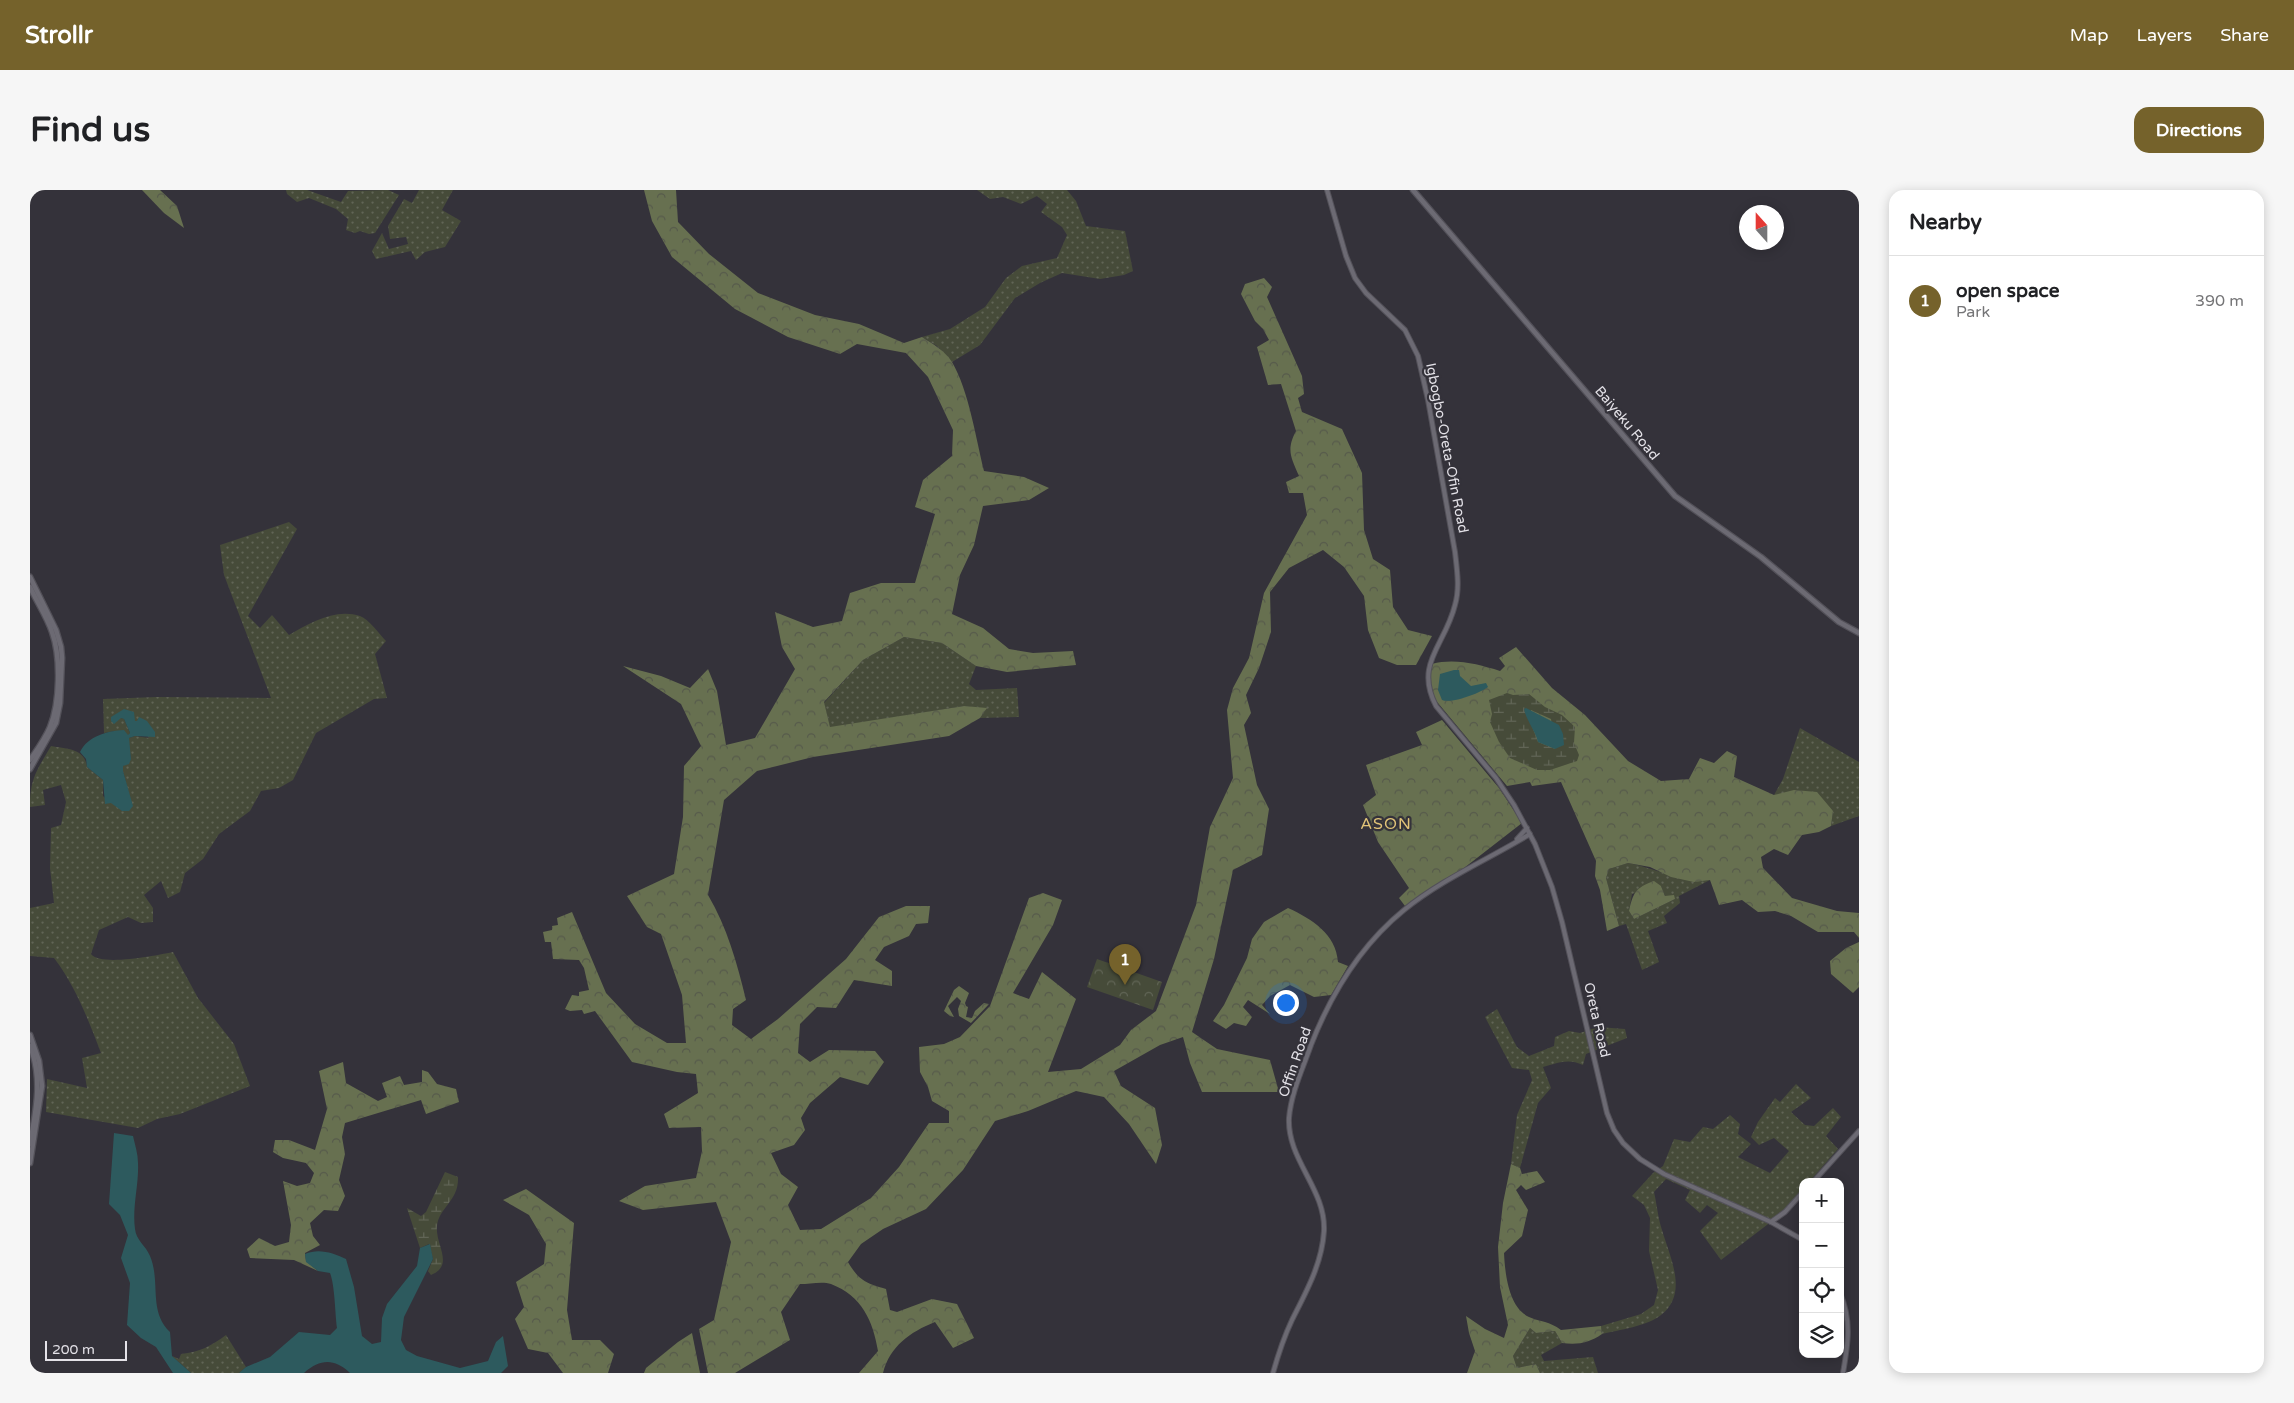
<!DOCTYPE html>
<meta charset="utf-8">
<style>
:root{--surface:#fff;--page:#f6f6f6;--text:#202124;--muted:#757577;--line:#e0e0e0;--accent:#75622b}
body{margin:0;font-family:"Varela Round",sans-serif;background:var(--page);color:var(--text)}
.controls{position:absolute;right:15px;bottom:15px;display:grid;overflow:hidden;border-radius:10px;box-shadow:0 2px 12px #0003}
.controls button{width:45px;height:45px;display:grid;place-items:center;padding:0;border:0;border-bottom:1px solid var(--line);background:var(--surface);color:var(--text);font:25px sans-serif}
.compass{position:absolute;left:1709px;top:15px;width:45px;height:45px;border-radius:50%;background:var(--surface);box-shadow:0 2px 12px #0003;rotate:339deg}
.scale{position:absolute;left:15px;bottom:12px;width:82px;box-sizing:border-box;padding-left:5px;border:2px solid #e4e2e8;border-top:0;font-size:14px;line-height:18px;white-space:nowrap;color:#e4e2e8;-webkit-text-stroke:4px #34323a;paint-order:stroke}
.you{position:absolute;left:1255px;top:812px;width:18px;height:18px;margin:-12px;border:4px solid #fff;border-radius:50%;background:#1a73e8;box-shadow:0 0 0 8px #1a73e833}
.badge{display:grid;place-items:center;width:32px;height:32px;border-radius:50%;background:var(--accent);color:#fff;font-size:16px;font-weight:700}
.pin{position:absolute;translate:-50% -41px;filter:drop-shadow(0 1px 2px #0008)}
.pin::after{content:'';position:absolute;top:26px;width:18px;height:15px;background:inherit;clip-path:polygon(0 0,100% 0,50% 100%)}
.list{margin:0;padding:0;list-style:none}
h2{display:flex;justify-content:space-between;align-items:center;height:65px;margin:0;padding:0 20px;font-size:21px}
h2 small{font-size:16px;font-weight:400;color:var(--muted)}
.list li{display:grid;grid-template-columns:32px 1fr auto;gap:15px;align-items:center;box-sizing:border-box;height:90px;padding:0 20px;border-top:1px solid var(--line)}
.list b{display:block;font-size:19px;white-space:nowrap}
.list p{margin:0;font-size:16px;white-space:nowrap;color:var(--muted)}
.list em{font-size:16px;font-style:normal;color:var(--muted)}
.icon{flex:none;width:28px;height:28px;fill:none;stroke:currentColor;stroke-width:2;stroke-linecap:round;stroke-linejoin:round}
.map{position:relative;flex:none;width:1829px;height:1183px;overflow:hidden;border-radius:15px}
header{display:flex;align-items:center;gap:30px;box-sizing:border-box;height:70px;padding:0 25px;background:var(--accent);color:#fff}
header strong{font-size:24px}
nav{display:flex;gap:28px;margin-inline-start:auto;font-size:18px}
.intro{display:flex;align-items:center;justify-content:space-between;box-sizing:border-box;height:120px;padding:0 30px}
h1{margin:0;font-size:35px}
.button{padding:12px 22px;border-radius:15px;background:var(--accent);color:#fff;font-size:18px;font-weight:700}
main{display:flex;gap:30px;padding:0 30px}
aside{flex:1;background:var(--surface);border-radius:15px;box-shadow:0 2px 12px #0003}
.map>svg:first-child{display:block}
</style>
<header>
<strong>Strollr</strong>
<nav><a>Map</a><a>Layers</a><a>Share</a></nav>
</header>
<div class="intro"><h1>Find us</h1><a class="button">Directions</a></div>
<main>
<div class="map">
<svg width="1829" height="1183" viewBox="0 0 1829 1183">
<defs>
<pattern id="grass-dots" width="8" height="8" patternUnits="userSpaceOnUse" patternTransform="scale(1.25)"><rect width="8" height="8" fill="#464b39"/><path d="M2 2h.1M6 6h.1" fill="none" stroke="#616556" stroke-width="1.8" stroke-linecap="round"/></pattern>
<pattern id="forest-crowns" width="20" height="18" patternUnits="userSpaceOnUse" patternTransform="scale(1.25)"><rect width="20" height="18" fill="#677050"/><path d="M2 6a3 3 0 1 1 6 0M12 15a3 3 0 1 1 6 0" fill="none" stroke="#565a4b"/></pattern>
<pattern id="wetland-marsh" width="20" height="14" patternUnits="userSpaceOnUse" patternTransform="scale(1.25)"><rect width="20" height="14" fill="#464b39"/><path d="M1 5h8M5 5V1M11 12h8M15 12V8" fill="none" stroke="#616556"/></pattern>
<pattern id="park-crowns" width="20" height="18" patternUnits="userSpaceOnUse" patternTransform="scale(1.25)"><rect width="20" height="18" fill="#464b39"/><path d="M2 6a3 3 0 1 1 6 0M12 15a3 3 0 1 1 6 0" fill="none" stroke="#616556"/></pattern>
</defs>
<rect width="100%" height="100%" fill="#34323a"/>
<g fill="url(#grass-dots)" fill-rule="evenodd">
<polygon points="256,0 277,0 311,12 318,1 358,0 369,5 345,43 339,44 330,41 325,43 316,40 318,29 306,19 279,8 267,12 257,4"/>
<polygon points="389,0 423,0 412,20 431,31 415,57 395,62 386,70 381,61 346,69 342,61 352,43 359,59 378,54 376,47 360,49 358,36 374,9 382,13"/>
<polygon points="947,0 1037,0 1046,11 1056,36 1095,41 1103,81 1094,85 1070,89 1032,83 1010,93 985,108 950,155 922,172 907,156 892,147 920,139 955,117 976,88 992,76 1027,68 1037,45 1032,37 1011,22 1017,14 1007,6 991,14 973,7 960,9"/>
<path d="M 259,332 L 267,339 L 218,426 L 230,438 L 242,425 L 259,445 C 280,433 305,418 330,426 C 339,429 349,444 356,451 L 345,464 L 357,508 L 344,509 L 286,543 L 263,590 L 249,598 L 231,601 L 220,621 L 189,644 L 173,669 L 155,683 L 150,702 L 138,708 L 131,691 L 114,705 L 123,718 L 123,732 L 111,733 L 98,727 L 69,740 L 61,764 C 70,777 128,765 143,762 L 168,808 L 204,854 L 220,896 L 150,924 L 127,929 L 108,938 L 16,922 L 17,889 L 57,898 L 52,868 L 71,863 C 58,829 46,797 24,768 L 0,766 L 0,718 L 24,713 L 20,678 L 21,638 L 31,635 L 36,612 L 31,595 L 13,600 L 15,615 L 0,617 C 0,588 7,580 21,556 C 36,559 55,558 57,577 L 73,590 L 73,606 L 81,613 L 102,616 L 93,581 L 93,576 L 101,569 L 98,551 L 99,548 L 105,546 L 119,548 L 107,532 L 91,528 L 94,529 L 100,543 L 98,546 L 84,541 L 74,543 L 73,509 L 127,507 L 241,508 L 194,385 L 190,355 Z"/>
<polygon points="874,447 912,453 946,476 939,494 946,500 987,498 989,527 950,528 956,519 934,516 800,538 794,513 833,470"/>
<polygon points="1770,538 1829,572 1829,626 1801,636 1803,621 1744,605 1753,589"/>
<path d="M 1598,673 C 1626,678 1650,693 1680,690 L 1649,706 L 1650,713 L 1634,726 L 1637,733 L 1618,741 L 1629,772 L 1612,780 L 1596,734 L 1589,736 L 1576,688 L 1579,679 ZM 1631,696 L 1635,706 L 1645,709 L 1604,729 L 1599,721 L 1602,704 Z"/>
<path d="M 1467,819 L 1487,857 L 1499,866 L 1524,856 L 1525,847 L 1539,841 L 1550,843 L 1568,837 L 1595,839 L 1597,848 L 1556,864 L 1553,875 C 1538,868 1528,873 1513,877 L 1521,898 L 1508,913 L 1490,978 L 1481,974 L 1487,925 L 1502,890 L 1499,880 L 1482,878 L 1455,827 Z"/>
<path d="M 1766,894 L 1781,908 L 1761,922 L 1775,935 L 1784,936 L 1803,918 L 1811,927 L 1796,946 L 1808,959 L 1779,992 L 1773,992 L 1773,999 L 1750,1025 L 1691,1070 L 1670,1041 L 1688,1023 L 1677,1015 L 1670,1023 L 1655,1010 L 1660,1000 L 1636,989 L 1624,1002 C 1627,1015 1628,1028 1632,1040 C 1640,1068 1659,1103 1631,1125 C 1618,1136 1588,1140 1572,1144 L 1571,1136 L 1611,1124 L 1624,1115 L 1628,1100 L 1619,1061 L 1620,1028 L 1614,1015 L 1602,1006 L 1623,983 L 1633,976 L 1644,949 L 1660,952 L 1673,937 L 1683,939 L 1700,925 L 1710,934 L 1708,944 L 1721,954 L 1708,967 L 1740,983 L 1759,961 L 1744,948 L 1729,955 L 1721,947 L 1728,932 L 1745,908 L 1750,912 Z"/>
<polygon points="1500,1138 1506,1143 1525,1141 1532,1153 1511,1165 1514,1171 1563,1167 1568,1183 1510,1183 1506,1174 1487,1178 1483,1166"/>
<path d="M 196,1145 L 216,1177 L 209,1183 L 161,1183 L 142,1166 L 149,1169 L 151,1164 C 170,1162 181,1156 196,1145 Z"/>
</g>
<g fill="url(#forest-crowns)">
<polygon points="112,0 130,0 147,16 154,38 134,23"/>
<path d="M 614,0 L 646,0 L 648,32 L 679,64 L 728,103 L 785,125 L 829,134 L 874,153 L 892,147 C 903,154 915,161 922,172 C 939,201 946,249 954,281 L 994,287 L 1019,298 L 999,310 L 953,316 L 944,355 L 930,385 L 922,424 L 953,438 L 979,459 L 1003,463 L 1043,461 L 1046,475 L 977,482 L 946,476 L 912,453 L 874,447 L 833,470 L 794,512 L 800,537 L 934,516 L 957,518 L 950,528 L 919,546 L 783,567 L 727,581 L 694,610 L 678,705 C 697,737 707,773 716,810 L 703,819 L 702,835 L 721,849 L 748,829 L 816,769 L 849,727 L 876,716 L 900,716 L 898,733 L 886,734 L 879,746 L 854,757 L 845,770 L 862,781 L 862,796 L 824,790 L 806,818 L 787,817 L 770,834 L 768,863 L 780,872 L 799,860 L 845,861 L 854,872 L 838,895 L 810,887 L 780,913 L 771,928 L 775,940 L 764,955 L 741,963 L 751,984 L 768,997 L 758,1015 L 770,1040 L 791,1039 L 841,1008 L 869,977 L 899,933 L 919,933 L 919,921 L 902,911 L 898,897 L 890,882 L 889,857 L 914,854 L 930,847 L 960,816 L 999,708 L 1013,703 L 1032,710 L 1023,735 L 983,803 L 999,809 L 1012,782 L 1046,809 L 1018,882 L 1051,879 L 1090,855 L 1101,840 L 1126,821 L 1166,715 L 1180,637 L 1203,588 L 1197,520 L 1203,498 L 1219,468 L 1234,403 L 1277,325 L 1273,303 L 1259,303 L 1256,292 L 1269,286 C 1261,267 1256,260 1266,241 L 1251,194 L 1238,195 L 1227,157 L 1239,150 L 1233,139 L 1225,131 L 1211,104 L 1215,94 L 1234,88 L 1242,97 L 1237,107 L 1272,186 L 1274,204 L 1268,208 L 1272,222 L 1312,239 L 1332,283 L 1334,340 L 1343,369 L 1360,380 L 1363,417 L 1378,440 L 1402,446 L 1386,475 L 1367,475 L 1349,468 L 1338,440 L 1334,406 L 1314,377 L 1293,360 L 1259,378 L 1240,402 L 1241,442 L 1229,478 L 1216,505 L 1221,523 L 1214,535 L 1227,595 L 1239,619 L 1232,665 L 1203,680 L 1184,769 L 1162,842 L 1187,859 L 1240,870 L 1249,902 L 1172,902 L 1160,873 L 1153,847 L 1130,855 L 1084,881 L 1091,896 L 1125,918 L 1132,955 L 1126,974 L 1099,934 L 1074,907 L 1046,901 L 998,921 L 965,931 L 933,980 L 896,1019 L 853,1039 L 831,1054 L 818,1072 C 829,1091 836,1093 856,1099 L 860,1120 L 867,1122 L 902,1109 L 927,1114 L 944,1148 L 923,1158 L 905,1132 C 880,1142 860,1156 853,1183 L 829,1183 L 848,1161 C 843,1131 832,1106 801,1094 C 793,1091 779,1094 770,1094 L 751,1122 L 760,1150 L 705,1183 L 678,1183 L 669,1139 L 684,1130 L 701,1052 L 686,1012 L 613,1020 L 589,1011 L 615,996 L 666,988 L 672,961 L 671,937 L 639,938 L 634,924 L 668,903 L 666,884 L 647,882 L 602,872 L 565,821 L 554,824 L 552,820 L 540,821 L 535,819 L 542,805 L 549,806 L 549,802 L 559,800 L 554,778 L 549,770 L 523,769 L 521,752 L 515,752 L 513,742 L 522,740 L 522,736 L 528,735 L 527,728 L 542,722 L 576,803 L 605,834 L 637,853 L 656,853 L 652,805 L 631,744 L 617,737 L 597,706 L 644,684 L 653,627 L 654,576 L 671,556 L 651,514 L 593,476 L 631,486 L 660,498 L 678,479 L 687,501 L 696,555 L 725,548 L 765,479 L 752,457 L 745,422 L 783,437 L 812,431 L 820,403 L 851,393 L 885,393 L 905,324 L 885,317 L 893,290 L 922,266 L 923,240 L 898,187 L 876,163 L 827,154 L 810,164 L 758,147 L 705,119 L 642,67 L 622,31 Z"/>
<path d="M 1486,457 L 1522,498 L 1555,525 L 1598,571 L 1631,591 L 1659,589 L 1670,568 L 1684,573 L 1697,561 L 1707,566 L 1704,587 L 1744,605 L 1764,600 L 1787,602 L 1803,621 L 1801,636 L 1789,642 L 1772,645 L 1758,665 L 1744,659 L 1731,667 L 1733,678 L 1762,708 L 1807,721 L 1829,723 L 1829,748 L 1824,742 L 1788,742 L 1761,726 L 1745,721 L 1728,722 L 1712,710 L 1689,715 L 1680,690 L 1664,692 L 1641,687 L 1620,677 L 1598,673 L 1579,679 L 1576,688 L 1589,736 L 1577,741 L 1570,700 L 1565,686 L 1566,671 L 1531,592 L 1502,596 L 1500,592 L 1477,596 L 1403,507 L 1399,495 L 1402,474 C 1424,468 1448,474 1470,481 L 1475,476 L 1469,468 Z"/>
<polygon points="1412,530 1469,598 1492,633 1425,685 1375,716 1369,708 1379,698 1348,652 1333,615 1346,605 1336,575 1392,555 1386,542"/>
<path d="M 1624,691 L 1631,696 L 1635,706 L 1644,705 L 1645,709 L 1604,729 L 1599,721 C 1603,703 1605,698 1624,691 Z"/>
<path d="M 1258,718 C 1282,729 1306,744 1308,772 L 1318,776 L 1301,805 L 1284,807 L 1260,795 L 1240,806 L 1232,815 L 1240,824 L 1218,810 L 1213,817 L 1222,827 L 1216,836 L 1204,833 L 1196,839 L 1183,831 L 1194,815 L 1217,768 L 1222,749 L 1234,732 Z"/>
<polygon points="1829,752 1829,797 1823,803 1801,784 1800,771 1816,758"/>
<polygon points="929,796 939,803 935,813 936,816 938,817 936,827 942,828 945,821 954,813 959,814 941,833 929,826 928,819 931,811 927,807 918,816 924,827 920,826 914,821 924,800"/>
<polygon points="313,872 316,893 348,911 357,907 352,893 370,886 374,895 392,892 392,880 398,882 407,894 426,899 429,912 396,924 391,910 315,933 312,947 315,964 309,990 315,1006 308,1021 294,1020 280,1033 283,1046 290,1055 275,1063 276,1071 288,1081 264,1070 220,1068 217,1059 229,1048 245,1056 259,1052 261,1035 253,991 267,996 280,993 284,983 276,973 253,968 243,962 245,950 259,950 285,960 297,919 289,881"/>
<path d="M 1481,974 L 1490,978 L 1492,984 L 1507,981 L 1515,992 L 1496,1000 L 1491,995 L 1486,1000 L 1498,1020 L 1492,1046 L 1474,1063 C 1475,1082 1478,1117 1499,1127 C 1511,1132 1519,1131 1531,1140 L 1571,1136 L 1572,1144 C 1559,1153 1548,1155 1532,1153 L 1525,1141 L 1506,1143 L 1500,1138 L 1483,1166 L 1487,1178 L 1506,1174 L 1510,1183 L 1437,1183 L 1445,1161 L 1439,1143 L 1436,1126 L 1455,1139 L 1474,1148 L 1478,1135 L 1470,1097 L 1468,1057 L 1473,1013 Z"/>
<polygon points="496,999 544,1033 537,1120 542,1150 570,1150 584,1164 578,1183 533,1183 518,1163 498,1159 485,1129 494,1117 486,1092 514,1074 516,1054 499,1025 473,1010"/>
<polygon points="662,1143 670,1183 614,1183 616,1178 648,1152"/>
</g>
<g fill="url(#wetland-marsh)" fill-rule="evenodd">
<path d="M 1477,503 L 1483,505 L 1499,504 L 1515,517 L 1532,525 L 1545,537 L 1544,553 L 1549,565 L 1547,571 L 1520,580 L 1507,580 L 1480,568 L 1469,552 L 1460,532 L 1462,524 L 1459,510 ZM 1501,520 L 1521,529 L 1525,559 L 1508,552 L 1500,531 Z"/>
<path d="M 415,982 L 428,987 C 429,1011 409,1017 407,1036 C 405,1055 425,1075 401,1085 L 398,1081 L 403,1069 L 399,1054 L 390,1058 L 377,1018 L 391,1026 L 396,1022 Z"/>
</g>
<polygon fill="url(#park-crowns)" points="1067,769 1132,792 1123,820 1057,797"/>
<g fill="#2d5a5e">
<path d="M 1424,480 L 1429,480 L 1430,486 L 1441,496 L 1456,493 L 1458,497 C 1450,503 1422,514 1412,510 L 1408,500 L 1410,484 Z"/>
<path d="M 1496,518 L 1529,535 L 1533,544 L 1534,555 L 1525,559 L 1508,552 C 1505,540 1496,530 1494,519 Z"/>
<path d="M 94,519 L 104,522 L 105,531 L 107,531 L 109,527 L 117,531 L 125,542 L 125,547 L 105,546 L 99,548 L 101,569 L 99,574 L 93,576 L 93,581 L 103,616 L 99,621 L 92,621 L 81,613 L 75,614 L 73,590 L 57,577 L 56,569 L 50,562 C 58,546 77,541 94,540 L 98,545 L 100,543 L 94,529 L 91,528 L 84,534 L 81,531 L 81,527 Z"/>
<path d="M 84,943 L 103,946 C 105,955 108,964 108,973 C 109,995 102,1017 105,1039 C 106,1050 116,1056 120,1066 C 131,1092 118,1121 140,1142 L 142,1166 L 161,1183 L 143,1183 L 126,1157 L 111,1148 L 97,1135 L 100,1093 L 91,1068 L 98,1045 L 90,1025 L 79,1014 Z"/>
<path d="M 400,1054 L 403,1069 L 374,1127 L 371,1150 L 376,1160 L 387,1166 L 430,1178 L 458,1171 L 466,1152 L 473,1146 L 478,1176 L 471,1183 L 320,1183 C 304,1168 290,1169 274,1183 L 209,1183 L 216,1177 L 240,1167 L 269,1142 L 300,1145 L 307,1138 C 305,1123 305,1096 300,1083 L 288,1081 L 276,1072 L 275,1064 C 289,1058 303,1063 316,1069 L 324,1097 L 332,1146 L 342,1154 L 351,1152 L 352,1128 L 357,1114 L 387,1076 L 390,1058 Z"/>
</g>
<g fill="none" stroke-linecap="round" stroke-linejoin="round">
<defs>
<g id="tertiary">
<path d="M 1297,0 L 1316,66 L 1325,88 L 1336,103 L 1375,140 L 1388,166 L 1398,210 L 1425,362 C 1427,380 1430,398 1425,415 C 1415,456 1384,473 1406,516 L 1466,588 L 1484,615 L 1505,654 L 1522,697 L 1532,732 L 1577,923 L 1584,940 L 1593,953 L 1610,969 L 1634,984 L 1741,1032 L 1773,1050"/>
<polyline points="1487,649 1497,638"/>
<polyline points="1783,992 1829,941"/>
<polyline points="1741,1032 1755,1022 1773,1002"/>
<path d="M 1810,1103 C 1822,1131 1818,1154 1813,1183"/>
<path d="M 1243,1183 C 1248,1165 1254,1147 1262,1130 C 1276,1102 1292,1074 1294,1041 C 1296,999 1257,970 1259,928 C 1261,903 1273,878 1281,855 C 1301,804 1331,755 1374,720 C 1412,689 1459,669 1500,644"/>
</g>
<g id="secondary">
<polyline points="1383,0 1645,306 1731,367 1809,432 1829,443"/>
<polyline points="0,387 26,440 31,457 32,468 30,513 26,533 0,579"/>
<path d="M 0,397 C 7,412 17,427 22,442 C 31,467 30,513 20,537 C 15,549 7,560 0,570"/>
<polyline points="0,845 9,871 12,896 0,973"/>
<path d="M 0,856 C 13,889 6,920 0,954"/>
</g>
</defs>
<use href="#tertiary" stroke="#535159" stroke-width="6"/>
<use href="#secondary" stroke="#535159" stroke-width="7"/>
<use href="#tertiary" stroke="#6c6a73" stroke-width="4"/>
<use href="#secondary" stroke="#6c6a73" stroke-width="4.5"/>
</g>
<g text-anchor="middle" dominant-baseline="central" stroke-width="4.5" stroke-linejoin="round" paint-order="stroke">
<g font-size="14" fill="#e4e2e8" stroke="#34323a">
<text transform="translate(1597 233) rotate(50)">Baiyeku Road</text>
<text transform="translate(1417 258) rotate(79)">Igbogbo-Oreta-Ofin Road</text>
<text transform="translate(1567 830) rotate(77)">Oreta Road</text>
<text transform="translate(1265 872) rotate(-71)">Offin Road</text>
</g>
<g font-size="16" letter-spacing="1" fill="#e1c378" stroke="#34323a">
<text x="1356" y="634">ASON</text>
</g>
</g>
</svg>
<div class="controls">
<button>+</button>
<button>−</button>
<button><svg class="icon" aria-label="locate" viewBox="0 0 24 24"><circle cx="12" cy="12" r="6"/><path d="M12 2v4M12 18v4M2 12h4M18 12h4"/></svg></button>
<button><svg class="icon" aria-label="layers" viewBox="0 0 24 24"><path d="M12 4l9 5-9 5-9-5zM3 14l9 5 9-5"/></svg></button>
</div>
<svg class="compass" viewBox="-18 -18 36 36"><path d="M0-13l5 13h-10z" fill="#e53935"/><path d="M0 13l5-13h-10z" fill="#757577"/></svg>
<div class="scale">200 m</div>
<div class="you"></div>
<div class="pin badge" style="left:1095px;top:795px">1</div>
</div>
<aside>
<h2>Nearby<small></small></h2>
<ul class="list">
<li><span class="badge">1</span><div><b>open space</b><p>Park</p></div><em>390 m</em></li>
</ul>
</aside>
</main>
